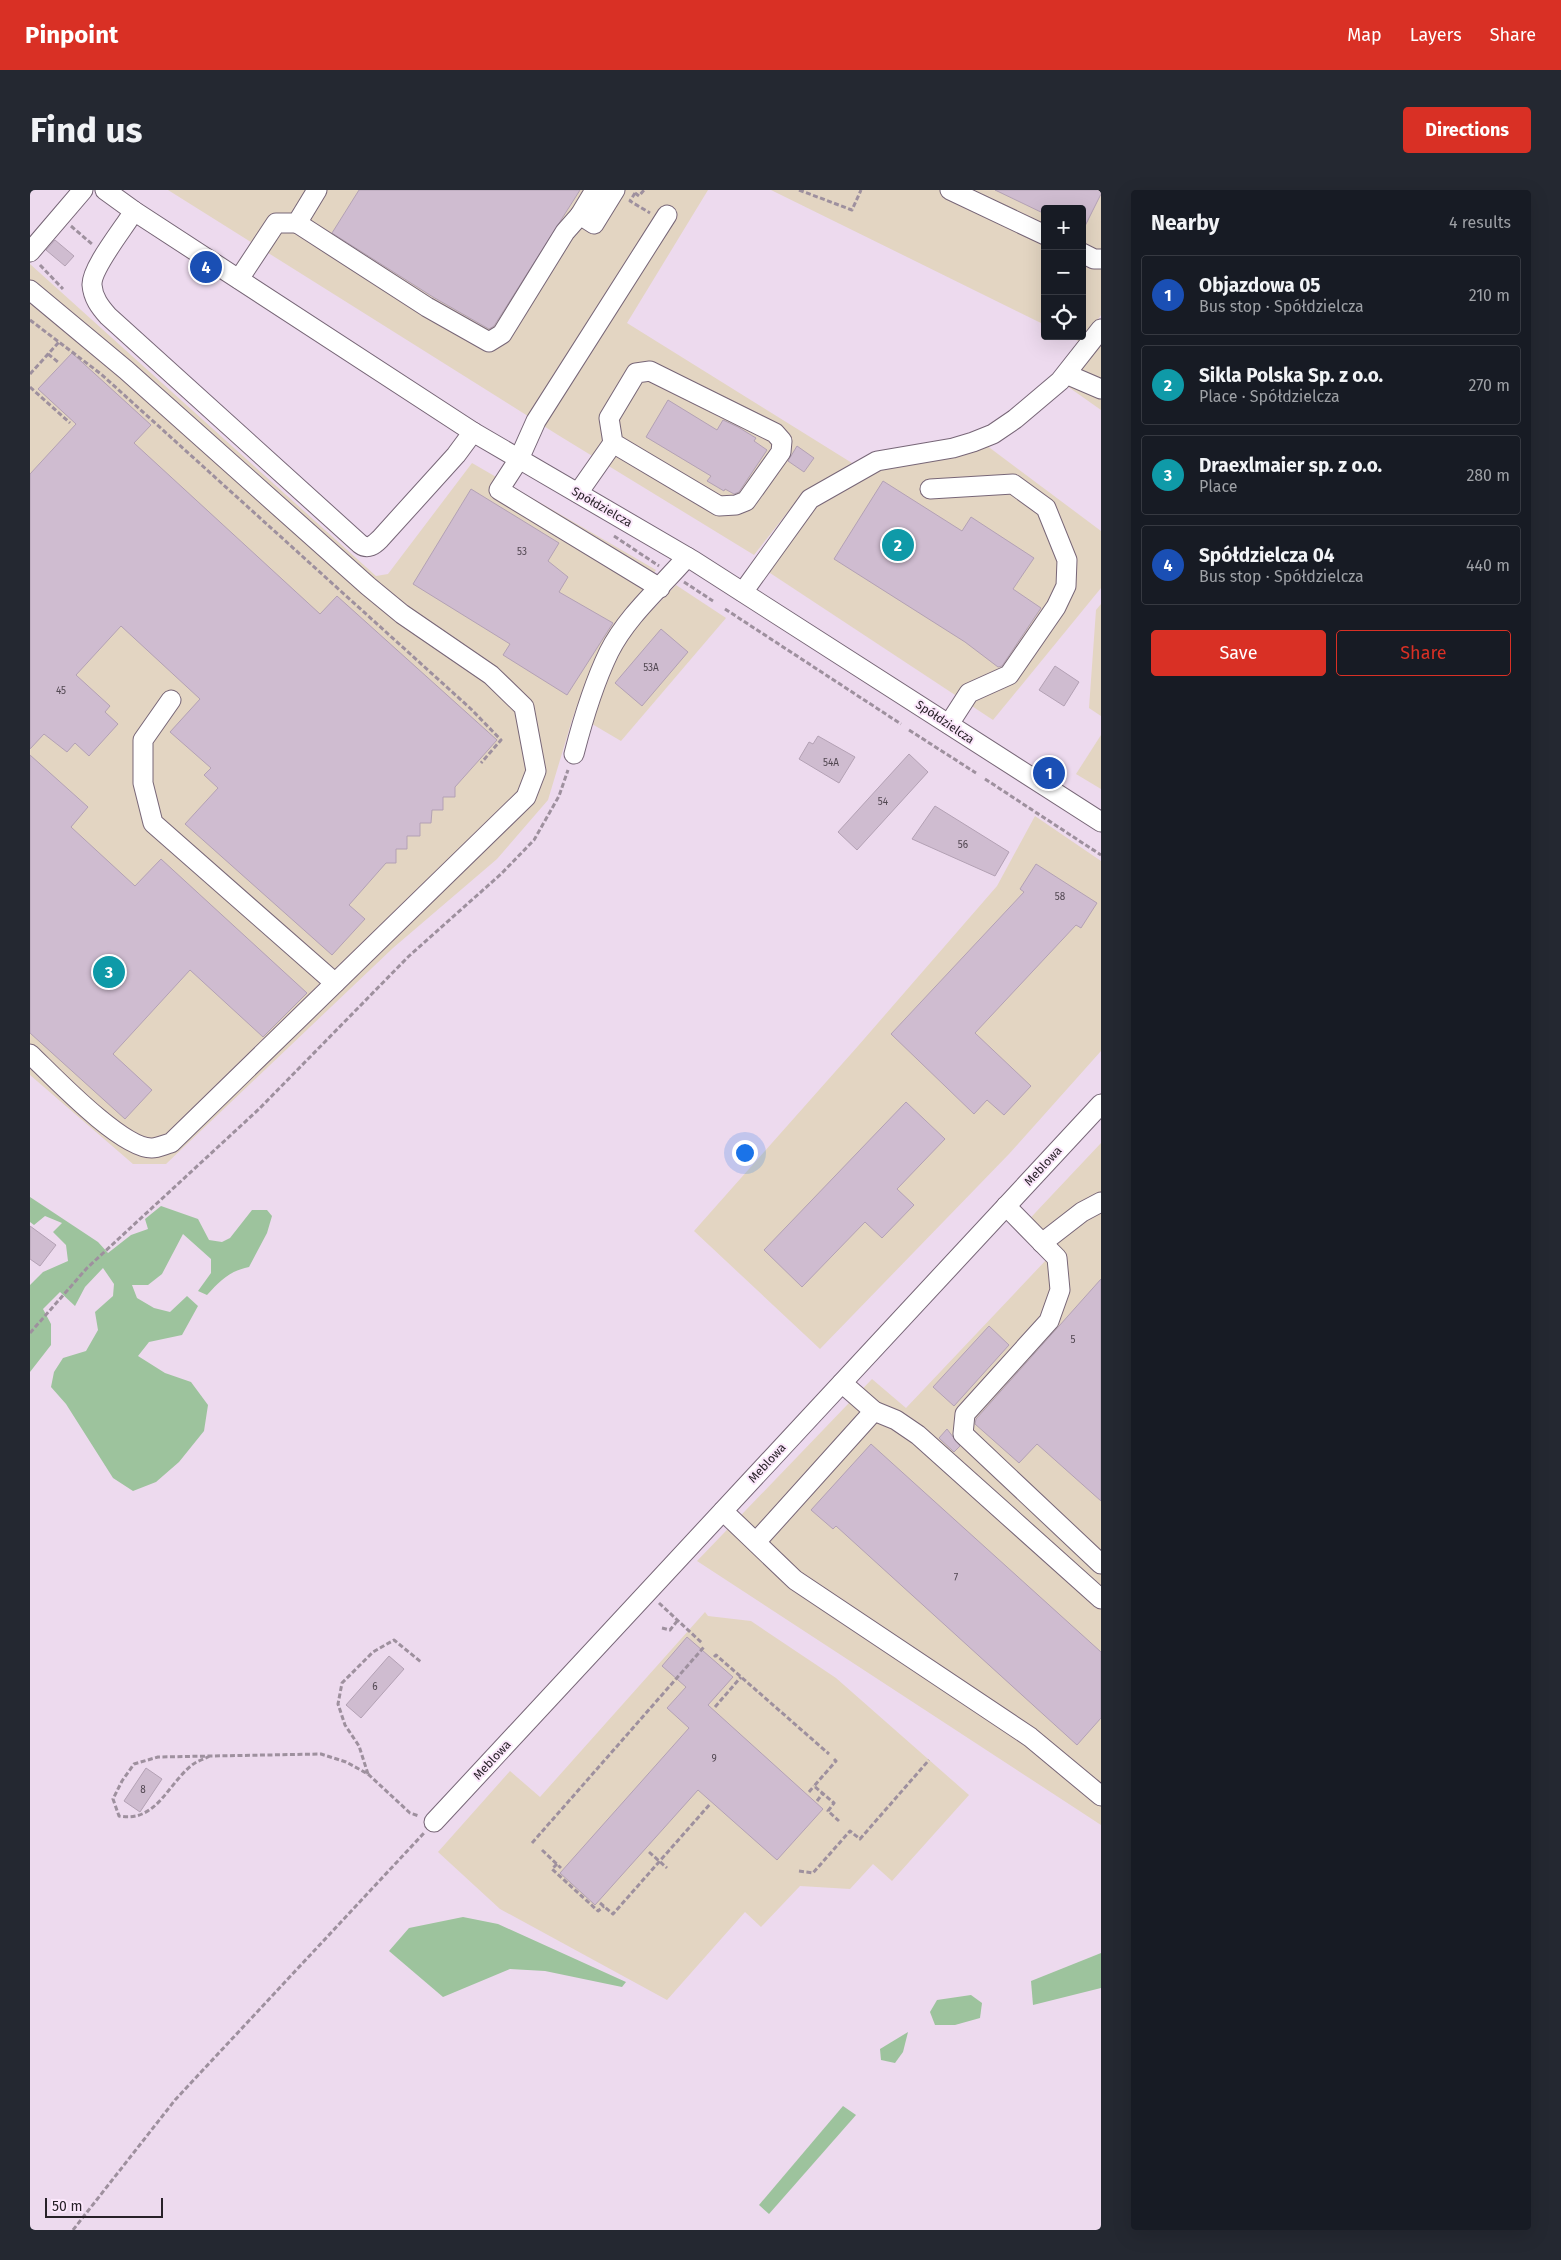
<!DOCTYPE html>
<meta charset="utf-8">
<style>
:root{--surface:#171b24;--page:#242831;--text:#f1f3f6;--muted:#9ea1a6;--line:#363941;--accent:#d93025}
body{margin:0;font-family:"Fira Sans",sans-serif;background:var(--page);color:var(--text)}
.controls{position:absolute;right:15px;top:15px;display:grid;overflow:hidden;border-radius:5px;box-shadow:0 5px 20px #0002}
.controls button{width:45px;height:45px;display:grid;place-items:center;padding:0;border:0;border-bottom:1px solid var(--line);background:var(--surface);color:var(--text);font:25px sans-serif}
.scale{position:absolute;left:15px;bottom:12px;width:118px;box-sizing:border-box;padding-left:5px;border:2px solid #282128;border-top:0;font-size:14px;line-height:18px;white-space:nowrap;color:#282128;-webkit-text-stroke:4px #fbe7fb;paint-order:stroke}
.you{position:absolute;left:714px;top:962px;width:18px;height:18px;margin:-12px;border:4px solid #fff;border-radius:50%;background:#1a73e8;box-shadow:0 0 0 8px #1a73e833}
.badge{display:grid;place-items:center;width:32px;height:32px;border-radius:50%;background:var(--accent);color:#fff;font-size:16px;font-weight:700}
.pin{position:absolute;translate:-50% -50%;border:2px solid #fff;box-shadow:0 1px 5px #0006}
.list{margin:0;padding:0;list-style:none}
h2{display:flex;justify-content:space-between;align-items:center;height:65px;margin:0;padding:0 20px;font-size:21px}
h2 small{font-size:16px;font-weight:400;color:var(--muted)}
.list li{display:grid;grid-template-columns:32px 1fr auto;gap:15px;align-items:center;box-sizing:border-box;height:80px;margin:0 10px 10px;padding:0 10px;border:1px solid var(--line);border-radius:5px}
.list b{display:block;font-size:19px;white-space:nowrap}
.list p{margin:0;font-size:16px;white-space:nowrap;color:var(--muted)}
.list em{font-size:16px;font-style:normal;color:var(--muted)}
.actions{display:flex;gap:10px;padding:15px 20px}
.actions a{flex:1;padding:11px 0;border:1px solid var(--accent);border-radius:5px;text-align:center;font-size:18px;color:var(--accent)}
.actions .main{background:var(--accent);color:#fff}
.icon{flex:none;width:28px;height:28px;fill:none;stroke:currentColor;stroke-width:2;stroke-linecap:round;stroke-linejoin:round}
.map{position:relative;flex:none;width:1071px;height:2040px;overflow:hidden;border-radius:5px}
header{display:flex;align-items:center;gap:30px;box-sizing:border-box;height:70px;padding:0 25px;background:var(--accent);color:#fff}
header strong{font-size:24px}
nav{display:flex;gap:28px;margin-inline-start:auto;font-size:18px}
.intro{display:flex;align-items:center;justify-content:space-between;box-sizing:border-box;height:120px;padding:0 30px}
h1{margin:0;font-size:35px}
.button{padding:12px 22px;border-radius:5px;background:var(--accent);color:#fff;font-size:18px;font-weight:700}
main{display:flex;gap:30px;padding:0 30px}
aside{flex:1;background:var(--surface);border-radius:5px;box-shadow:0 5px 20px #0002}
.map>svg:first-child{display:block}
</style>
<header>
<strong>Pinpoint</strong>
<nav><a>Map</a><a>Layers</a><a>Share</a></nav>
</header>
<div class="intro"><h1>Find us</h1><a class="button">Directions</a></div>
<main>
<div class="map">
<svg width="1071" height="2040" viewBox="0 0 1071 2040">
<rect width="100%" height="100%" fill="#eddaee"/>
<g fill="#e3d5c2">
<polygon points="138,0 678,0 597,133 822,273 772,304 724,365 528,245"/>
<polygon points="741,0 1071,0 1071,125 1052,153 1038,146 1052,146 1052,19 1015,19 1015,135"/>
<polygon points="0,74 346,386 358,384 442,273 626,380 563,473 542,530 518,610 467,669 363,758 136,974 103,974 0,885"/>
<polygon points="1071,154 1071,220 1037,196"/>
<polygon points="956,255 1071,341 1071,398 963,530 737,381 791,311 853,279"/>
<polygon points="646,395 696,428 591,551 557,531 577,473 601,442"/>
<polygon points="1071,414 1071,526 1059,518 1066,420"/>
<polygon points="1071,545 1071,599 1046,584"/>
<polygon points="1005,626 1071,671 1071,861 979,964 790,1159 664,1041 828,856 967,696"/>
<polygon points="1071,953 1071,1635 667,1371 842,1189 876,1218 1017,1069 989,1040"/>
<polygon points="675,1422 678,1426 721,1431 806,1488 939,1605 862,1691 843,1674 820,1699 770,1696 731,1737 715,1722 637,1810 470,1719 408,1662 480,1581 510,1607"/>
</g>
<g fill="#9dc39d">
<path d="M 0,1007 L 68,1052 L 78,1063 L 101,1045 L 118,1039 L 115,1029 L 131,1016 L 168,1029 L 179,1050 L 192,1052 L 200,1048 L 222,1020 L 237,1020 L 242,1026 L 237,1043 L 219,1077 C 199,1081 190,1091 177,1105 L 168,1101 L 181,1083 L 181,1069 L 153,1044 L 132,1084 L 118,1095 L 102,1095 L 107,1108 L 124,1118 L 140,1122 L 157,1106 L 168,1116 L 152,1145 L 119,1152 L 108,1166 L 135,1183 L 161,1192 L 178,1215 L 174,1241 L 149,1272 L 126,1292 L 103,1301 L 83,1288 L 36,1214 L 21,1197 L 24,1182 L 33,1168 L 56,1161 L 68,1140 L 65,1122 L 83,1106 L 84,1094 L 73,1078 L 55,1097 L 45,1116 L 30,1102 L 13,1119 L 21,1134 L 21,1155 L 0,1182 L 0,1095 L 13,1082 L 38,1071 L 36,1055 L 23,1042 L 32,1033 L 15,1026 L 4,1035 L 0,1032 Z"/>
<polygon points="433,1727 468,1734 596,1792 592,1797 515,1781 480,1779 413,1807 359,1761 379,1738"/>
<polygon points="1071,1763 1071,1798 1003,1815 1001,1791"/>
<polygon points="941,1805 952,1813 950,1828 925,1835 905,1835 900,1822 907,1810"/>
<polygon points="878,1842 873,1862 865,1873 851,1870 850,1859"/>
<polygon points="813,1916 826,1925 739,2024 729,2015"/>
</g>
<g fill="#cfbcd0" stroke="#b3a1b4">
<polygon points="329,0 550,0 464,136 459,139 403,107 302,43"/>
<polygon points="965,0 1071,0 1071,4 1052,42 1052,19 1015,19 1015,24"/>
<polygon points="25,50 44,66 35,76 16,60"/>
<polygon points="42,163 121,235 104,253 290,424 307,406 467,550 425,597 425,607 413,607 413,620 402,620 401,633 390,633 390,646 377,646 377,659 366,659 366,673 356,673 319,715 335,729 302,765 155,634 188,598 174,585 181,578 140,542 170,509 91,436 46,485 80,516 75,522 88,534 59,566 45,553 37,562 14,544 0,559 0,284 46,234 8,199"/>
<polygon points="638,210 687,240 693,230 708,237 726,248 724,251 737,260 709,302 704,304 695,299 694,301 677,291 681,286 616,247"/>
<polygon points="767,256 784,268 774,282 758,271"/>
<polygon points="853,291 932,341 941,327 1004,368 983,399 1011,418 972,476 968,477 935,452 804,369"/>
<polygon points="441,299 529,353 518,371 538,387 529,402 583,433 537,505 473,465 480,454 383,394"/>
<polygon points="631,439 658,462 612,516 585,493"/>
<polygon points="1025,476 1049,492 1034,516 1009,500"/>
<polygon points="788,546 825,567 809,593 769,569 779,552 783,554"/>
<polygon points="879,564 898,582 827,660 808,642"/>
<polygon points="0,565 58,617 41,637 105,696 131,669 277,803 233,847 160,780 83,864 122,900 95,929 0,843"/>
<polygon points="905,616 979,662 965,686 882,649"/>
<polygon points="1006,674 1067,713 1051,738 1046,735 945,843 1001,896 974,925 957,910 944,924 861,844 994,702 990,699"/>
<polygon points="876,912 915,949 867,999 884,1015 852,1048 835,1032 772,1097 734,1060"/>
<polygon points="0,1036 26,1055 10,1076 0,1069"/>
<polygon points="1071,1089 1071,1311 1007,1254 989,1273 945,1234 946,1229"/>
<polygon points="959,1136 979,1155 924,1216 903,1197"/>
<polygon points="917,1239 930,1256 924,1262 909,1248"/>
<polygon points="841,1254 1071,1462 1071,1528 1047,1555 806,1336 803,1339 781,1320"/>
<polygon points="657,1447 703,1487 678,1515 793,1619 747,1670 668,1600 565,1715 530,1683 659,1538 637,1518 656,1497 632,1476"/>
<polygon points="359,1466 374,1479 331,1528 316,1515"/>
<polygon points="116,1578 132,1589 110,1622 94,1611"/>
</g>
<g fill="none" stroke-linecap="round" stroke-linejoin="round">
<defs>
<g id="minor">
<polyline points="75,0 104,21 443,242 664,371 1071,632"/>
<polyline points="565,0 550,25 564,34 585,0"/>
<polyline points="920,0 1015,45"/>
<path d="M 104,21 C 94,38 61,78 62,95 C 63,108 70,117 78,126 L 330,354 C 338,360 344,355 350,349 L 426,265 L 443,242"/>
<polyline points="267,33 397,117 459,152 472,144 535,42 550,25"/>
<polyline points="0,62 53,0"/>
<polyline points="1052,63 1064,69 1071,69"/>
<polyline points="209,89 246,33 267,33 287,0"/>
<path d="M 0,100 L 96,180 L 338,396 L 372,424 L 461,485 L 494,517 L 506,581 L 496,607 L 141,953 C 136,954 128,958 122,958 C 92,959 23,886 0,864"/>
<polyline points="1036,184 1071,199"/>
<polyline points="900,299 983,294 1016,318 1037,370 1036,396 1026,417 979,485 939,503 919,534"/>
<polyline points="548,303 583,253 579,228 606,183 620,181 745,243 752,251 751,262 716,311 706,315 689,316 583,253"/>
<polyline points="630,398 469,300 489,269 506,231 637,25"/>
<polyline points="713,402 780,309 847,271 923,258 943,252 963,244 985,229 1030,191 1071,139"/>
<polyline points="141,510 113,550 113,593 123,633 305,793"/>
<path d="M 544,564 C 553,529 563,495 579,462 C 597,426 631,397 657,367"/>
<polyline points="976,1016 1027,1068 1030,1100 1019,1131 935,1224 933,1244 1071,1374"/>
<polyline points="1012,1053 1052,1022 1071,1012"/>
<polyline points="812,1193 844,1221 866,1230 888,1245 1071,1409"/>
<polyline points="693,1321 765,1390 1000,1547 1071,1606"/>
<polyline points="726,1352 844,1221"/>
<polyline points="404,1632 1071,914"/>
</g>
</defs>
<use href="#minor" stroke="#767" stroke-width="21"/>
<g stroke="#9e909e" stroke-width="3" stroke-dasharray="5 2.5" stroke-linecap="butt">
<polyline points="769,0 822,20 831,0"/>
<polyline points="605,3 600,11 620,23"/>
<polyline points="605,3 609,6 614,0"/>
<polyline points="41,36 63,55"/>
<polyline points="10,75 33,99"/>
<polyline points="0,130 71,184 441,519 471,550 451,573"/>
<polyline points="18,164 28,172"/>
<polyline points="0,184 29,152"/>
<polyline points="0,197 40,233"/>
<polyline points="584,346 629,376"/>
<polyline points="654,392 683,411"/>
<polyline points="695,419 871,534"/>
<polyline points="879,540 946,583"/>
<polyline points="955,589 1071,665"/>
<polyline points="0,1143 57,1078 229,919 379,766 471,684 504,650 529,606 538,580"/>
<polyline points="629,1413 672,1453"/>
<polyline points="632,1438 640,1440 648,1430"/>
<polyline points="684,1467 686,1465 799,1564"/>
<polyline points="685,1517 711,1487"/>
<path d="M 180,1566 C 174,1569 167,1571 162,1575 C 137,1595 126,1633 89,1626 L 83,1609 L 92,1591 L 104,1574 L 128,1567 L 291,1564 L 316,1572 L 338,1584 L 380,1623 L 389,1626"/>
<polyline points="804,1569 806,1571 784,1596 804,1613 798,1621 809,1631"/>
<polyline points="338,1584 329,1556 315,1535 308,1514 312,1493 343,1462 364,1450 391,1472"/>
<polyline points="779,1602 784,1596"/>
<polyline points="787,1611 793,1603"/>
<polyline points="502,1653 674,1457"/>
<polyline points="512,1660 531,1678"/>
<polyline points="619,1662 637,1678"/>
<polyline points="527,1674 522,1679 568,1721 574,1716"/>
<polyline points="769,1681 783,1683 820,1641 830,1649 899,1570"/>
<polyline points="570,1713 583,1724 680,1614"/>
<polyline points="43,2040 145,1910 394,1643"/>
</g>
<use href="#minor" stroke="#fff" stroke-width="19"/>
</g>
<g text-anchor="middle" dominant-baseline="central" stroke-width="4" stroke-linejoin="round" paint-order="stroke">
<g font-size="10" fill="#524852">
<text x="492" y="362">53</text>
<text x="621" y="478">53A</text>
<text x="31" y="501">45</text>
<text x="801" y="573">54A</text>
<text x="853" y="612">54</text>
<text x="933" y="655">56</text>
<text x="1030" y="707">58</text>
<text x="1043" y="1150">5</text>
<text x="926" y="1388">7</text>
<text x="345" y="1497">6</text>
<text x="684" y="1569">9</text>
<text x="113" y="1600">8</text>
</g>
<g font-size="12" fill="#282128" stroke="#fbe7fb">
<text transform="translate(572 317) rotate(30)">Spółdzielcza</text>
<text transform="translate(915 532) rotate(34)">Spółdzielcza</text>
<text transform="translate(1013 976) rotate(-47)">Meblowa</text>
<text transform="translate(737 1273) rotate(-47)">Meblowa</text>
<text transform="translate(462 1570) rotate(-47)">Meblowa</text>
</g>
</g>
</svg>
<div class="controls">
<button>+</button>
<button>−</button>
<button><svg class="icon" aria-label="locate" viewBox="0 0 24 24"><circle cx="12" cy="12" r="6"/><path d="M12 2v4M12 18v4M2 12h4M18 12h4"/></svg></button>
</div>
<div class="scale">50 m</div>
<div class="you"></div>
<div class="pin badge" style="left:1019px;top:583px;background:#1a4fb4">1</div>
<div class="pin badge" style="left:868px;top:355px;background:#0f9aa8">2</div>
<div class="pin badge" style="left:79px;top:782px;background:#0f9aa8">3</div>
<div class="pin badge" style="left:176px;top:77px;background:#1a4fb4">4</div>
</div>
<aside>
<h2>Nearby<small>4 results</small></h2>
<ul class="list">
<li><span class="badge" style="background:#1a4fb4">1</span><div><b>Objazdowa 05</b><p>Bus stop · Spółdzielcza</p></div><em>210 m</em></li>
<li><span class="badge" style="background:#0f9aa8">2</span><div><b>Sikla Polska Sp. z o.o.</b><p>Place · Spółdzielcza</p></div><em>270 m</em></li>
<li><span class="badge" style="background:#0f9aa8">3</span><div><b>Draexlmaier sp. z o.o.</b><p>Place</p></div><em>280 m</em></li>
<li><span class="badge" style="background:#1a4fb4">4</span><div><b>Spółdzielcza 04</b><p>Bus stop · Spółdzielcza</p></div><em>440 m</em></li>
</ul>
<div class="actions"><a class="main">Save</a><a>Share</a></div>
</aside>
</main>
